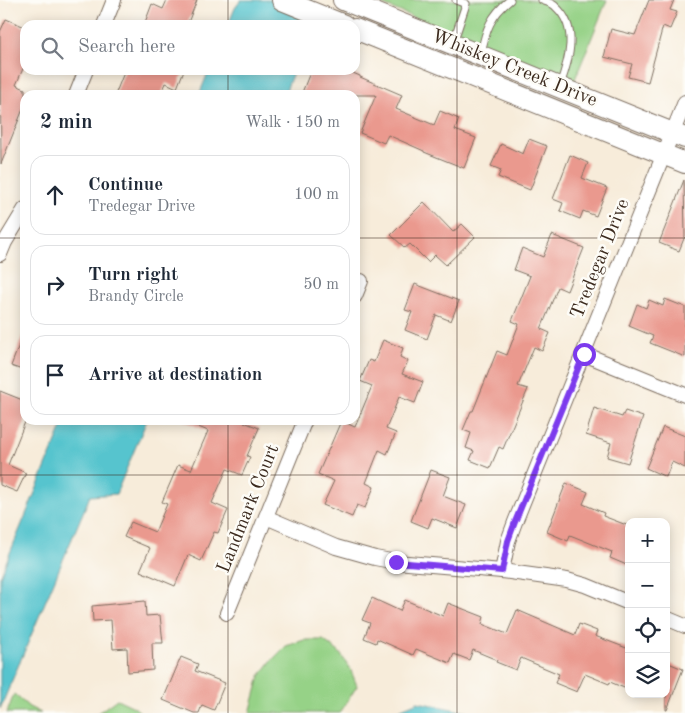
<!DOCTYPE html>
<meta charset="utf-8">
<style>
:root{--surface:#fff;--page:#f2f2f3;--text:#1f2937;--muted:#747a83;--line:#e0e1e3}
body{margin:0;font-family:"Old Standard TT",serif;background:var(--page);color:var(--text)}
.controls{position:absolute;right:15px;bottom:15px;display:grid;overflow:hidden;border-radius:10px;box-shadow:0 2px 12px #0003}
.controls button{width:45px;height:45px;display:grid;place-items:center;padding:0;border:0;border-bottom:1px solid var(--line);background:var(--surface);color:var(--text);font:25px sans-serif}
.stop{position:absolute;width:15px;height:15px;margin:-11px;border:4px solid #7c3aed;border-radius:50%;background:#fff}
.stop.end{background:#7c3aed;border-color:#fff;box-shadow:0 1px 5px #0008}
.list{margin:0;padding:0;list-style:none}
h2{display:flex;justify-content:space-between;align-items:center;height:65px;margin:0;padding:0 20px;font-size:21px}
h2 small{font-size:16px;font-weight:400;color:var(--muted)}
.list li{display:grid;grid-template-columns:32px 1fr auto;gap:15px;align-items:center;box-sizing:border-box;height:80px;margin:0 10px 10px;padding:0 10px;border:1px solid var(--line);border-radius:15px}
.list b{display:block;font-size:19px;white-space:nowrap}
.list p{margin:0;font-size:16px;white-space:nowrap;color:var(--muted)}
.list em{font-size:16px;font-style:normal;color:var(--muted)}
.icon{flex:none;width:28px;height:28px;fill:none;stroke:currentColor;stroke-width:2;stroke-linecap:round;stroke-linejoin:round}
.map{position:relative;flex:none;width:685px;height:713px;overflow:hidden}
.search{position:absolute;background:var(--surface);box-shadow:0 2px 12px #0003;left:20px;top:20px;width:340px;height:55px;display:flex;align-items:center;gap:12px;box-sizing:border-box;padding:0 18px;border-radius:15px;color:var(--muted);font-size:19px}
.panel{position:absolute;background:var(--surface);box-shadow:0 2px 12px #0003;left:20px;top:90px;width:340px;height:335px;border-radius:15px}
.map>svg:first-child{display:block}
</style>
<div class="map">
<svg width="685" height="713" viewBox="0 0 685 713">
<rect width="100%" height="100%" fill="#fdfcf7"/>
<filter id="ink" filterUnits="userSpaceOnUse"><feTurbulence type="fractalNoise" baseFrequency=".02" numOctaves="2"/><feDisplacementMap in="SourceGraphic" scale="10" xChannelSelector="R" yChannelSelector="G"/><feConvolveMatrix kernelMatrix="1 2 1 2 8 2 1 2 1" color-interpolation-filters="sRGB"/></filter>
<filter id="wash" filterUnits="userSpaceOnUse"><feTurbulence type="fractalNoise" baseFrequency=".0096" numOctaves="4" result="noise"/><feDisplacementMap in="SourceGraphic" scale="20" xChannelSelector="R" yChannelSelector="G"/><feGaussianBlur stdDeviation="1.12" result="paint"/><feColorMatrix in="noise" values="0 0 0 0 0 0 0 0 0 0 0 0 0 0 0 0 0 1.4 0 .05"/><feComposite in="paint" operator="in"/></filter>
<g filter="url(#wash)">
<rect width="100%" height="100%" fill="#f7ecda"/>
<g fill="#96d287" stroke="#687e52">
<polygon points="372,0 607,0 573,84"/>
<polygon points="304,640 323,640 339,652 350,668 357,686 340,713 250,713 260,676 272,660 286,646"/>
<polygon points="14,694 29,707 41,713 7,713"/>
<polygon points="117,699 134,707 141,713 98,713"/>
</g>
<g fill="#57c4ce" stroke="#497776">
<polygon points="241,0 312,0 308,25 228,25 235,8"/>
<polygon points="209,70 294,70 284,95 199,95"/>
<polygon points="65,420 147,420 116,494 90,496 0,709 0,577"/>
<polygon points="418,702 471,713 392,713"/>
</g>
<g id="blocks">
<g fill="#ea998e">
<polygon points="167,0 197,0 187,25 144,25 152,4 163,9"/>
<polygon points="649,0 674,0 670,10 677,12 670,29 663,26 648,82 628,77 632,64 604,57 611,29 635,35"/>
<polygon points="6,19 25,27 25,64 16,85 25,89 25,104 1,164 0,32"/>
<polygon points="125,70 184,70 177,88 166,83 161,95 115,95"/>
<polygon points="311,70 346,70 360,76 360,77 402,95 396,109 434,125 440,111 459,119 455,130 476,138 464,168 424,152 424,151 388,135 384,143 360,133 376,95 301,95"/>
<polygon points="529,139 547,146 530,190 498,177 501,170 491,166 501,144 523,154"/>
<polygon points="570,155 588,163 582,178 607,188 596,216 583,211 580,219 560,211 563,203 553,199"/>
<polygon points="684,180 685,236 679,251 659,243"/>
<polygon points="424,202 453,232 462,224 475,237 446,265 435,255 428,262 410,244 405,248 391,235"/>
<polygon points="552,235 584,248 567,291 558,287 541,329 550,333 542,351 534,347 518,386 528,389 503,449 499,447 490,468 470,460 474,451 466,448 471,433 463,430 471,411 473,411 497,351 507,355 519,324 512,321 530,276 514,270 522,248 543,257"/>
<polygon points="415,284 459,301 451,321 436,315 427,339 405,330 412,312 405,310"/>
<polygon points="665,299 685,307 685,357 650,343 653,336 629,326 637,304 646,308 649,300 663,306"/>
<polygon points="24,332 25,332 25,371 11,366"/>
<polygon points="383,340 403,348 400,357 408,361 402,374 423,382 415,403 399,397 386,429 396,433 387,454 379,450 366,483 374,487 365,508 357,505 352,517 323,505 334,481 318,474 341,421 355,427 372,386 360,381 369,360 374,362"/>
<polygon points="0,391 25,401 25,422 8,465 26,473 17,492 0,485"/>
<polygon points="594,408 622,417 625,411 643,417 628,463 607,457 611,443 586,435"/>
<polygon points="182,420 239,420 259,428 247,456 250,457 242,475 227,469 212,503 228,510 218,533 214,532 201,561 188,555 175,586 140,571 150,548 124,537 131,522 155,532 167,504 162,502 178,465 191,470 208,431"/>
<polygon points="663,427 685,436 685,468 672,462 666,477 646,468"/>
<polygon points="431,470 450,477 443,496 466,505 457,528 432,518 428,528 411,521"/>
<polygon points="566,483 588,492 583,504 604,513 603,516 629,526 629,566 610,558 612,552 570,535 568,541 547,532"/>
<polygon points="372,598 400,611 405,600 443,616 448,603 484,617 482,624 507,634 517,610 575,635 579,624 597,631 595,636 629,649 629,690 610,682 609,684 585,674 577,692 555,683 559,674 521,658 516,670 496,662 497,660 473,650 469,660 454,654 450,663 416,649 413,655 377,639 376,643 364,638 370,623 362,620"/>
<polygon points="145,601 146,616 160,615 163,643 152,643 153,670 128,672 127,648 113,649 111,620 93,621 92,606"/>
<polygon points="181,657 198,664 195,671 225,683 214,710 202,705 199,713 194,713 163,700"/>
<polygon points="666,662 683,669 667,710 666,710"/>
</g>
</g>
</g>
<g filter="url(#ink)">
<use href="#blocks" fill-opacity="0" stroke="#7d6e60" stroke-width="1"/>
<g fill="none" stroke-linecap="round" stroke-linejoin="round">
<defs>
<g id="lane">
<path d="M 542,0 C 546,2 553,3 556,7 C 579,28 569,60 560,85"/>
<polyline points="453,43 466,4 456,0"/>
<path d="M 481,53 C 486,30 490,16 510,0"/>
</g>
<g id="street">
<polyline points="104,25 114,0"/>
<polyline points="76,95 86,70"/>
<polyline points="0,254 5,242 25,209"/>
<polyline points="355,296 361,281"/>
<polyline points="584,354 685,395"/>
<polyline points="266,517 336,547 375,558 396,562 502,571 567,580 585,585 629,603"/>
<polyline points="502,571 508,541 515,522 685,102"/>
<polyline points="227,613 305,420"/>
<polyline points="666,618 685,626"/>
</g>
<g id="secondary">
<polyline points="282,0 344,25"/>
<polyline points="343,0 685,138"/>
<polyline points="355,29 685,163"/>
</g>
</defs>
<use href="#lane" stroke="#7d6e60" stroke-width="9"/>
<use href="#street" stroke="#7d6e60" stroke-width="16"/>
<use href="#secondary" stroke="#7d6e60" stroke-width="22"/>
<use href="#lane" stroke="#fff" stroke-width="7"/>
<use href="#street" stroke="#fff" stroke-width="14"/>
<use href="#secondary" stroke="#fff" stroke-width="20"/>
</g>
</g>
<g fill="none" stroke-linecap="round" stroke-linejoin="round" filter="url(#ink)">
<polyline stroke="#7c3aed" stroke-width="6" points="396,562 502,571 508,541 515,522 584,354"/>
</g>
<path fill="none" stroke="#3b2a1e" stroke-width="1" stroke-opacity="0.55" d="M 228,0 L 228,25M 457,0 L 457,713M 228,70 L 228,95M 0,238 L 25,238M 355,238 L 685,238M 228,420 L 228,713M 0,475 L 685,475"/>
<g text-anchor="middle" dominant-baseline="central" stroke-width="5" stroke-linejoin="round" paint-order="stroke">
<g font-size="19" fill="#3b2a1e" stroke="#fdfcf7">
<text transform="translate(514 69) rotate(22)">Whiskey Creek Drive</text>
<text transform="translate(601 259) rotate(-68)">Tredegar Drive</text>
<text transform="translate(249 509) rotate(-68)">Landmark Court</text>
</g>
</g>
</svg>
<div class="controls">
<button>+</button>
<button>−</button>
<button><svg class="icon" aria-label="locate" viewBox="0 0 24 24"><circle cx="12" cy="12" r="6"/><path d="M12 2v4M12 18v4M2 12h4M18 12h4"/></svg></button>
<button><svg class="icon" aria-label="layers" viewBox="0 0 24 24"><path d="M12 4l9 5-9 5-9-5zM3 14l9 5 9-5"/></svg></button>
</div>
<div class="stop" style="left:584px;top:354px"></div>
<div class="stop end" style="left:396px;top:562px"></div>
<div class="search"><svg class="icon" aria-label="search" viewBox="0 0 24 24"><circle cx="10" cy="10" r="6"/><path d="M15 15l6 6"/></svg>Search here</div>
<section class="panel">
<h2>2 min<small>Walk · 150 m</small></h2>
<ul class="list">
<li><svg class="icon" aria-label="ahead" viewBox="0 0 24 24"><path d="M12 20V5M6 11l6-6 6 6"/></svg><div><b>Continue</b><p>Tredegar Drive</p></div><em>100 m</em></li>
<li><svg class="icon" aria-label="right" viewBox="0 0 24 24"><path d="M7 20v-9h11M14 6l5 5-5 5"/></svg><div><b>Turn right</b><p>Brandy Circle</p></div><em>50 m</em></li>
<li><svg class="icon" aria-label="arrive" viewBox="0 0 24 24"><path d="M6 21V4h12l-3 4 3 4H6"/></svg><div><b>Arrive at destination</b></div></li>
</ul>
</section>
</div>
